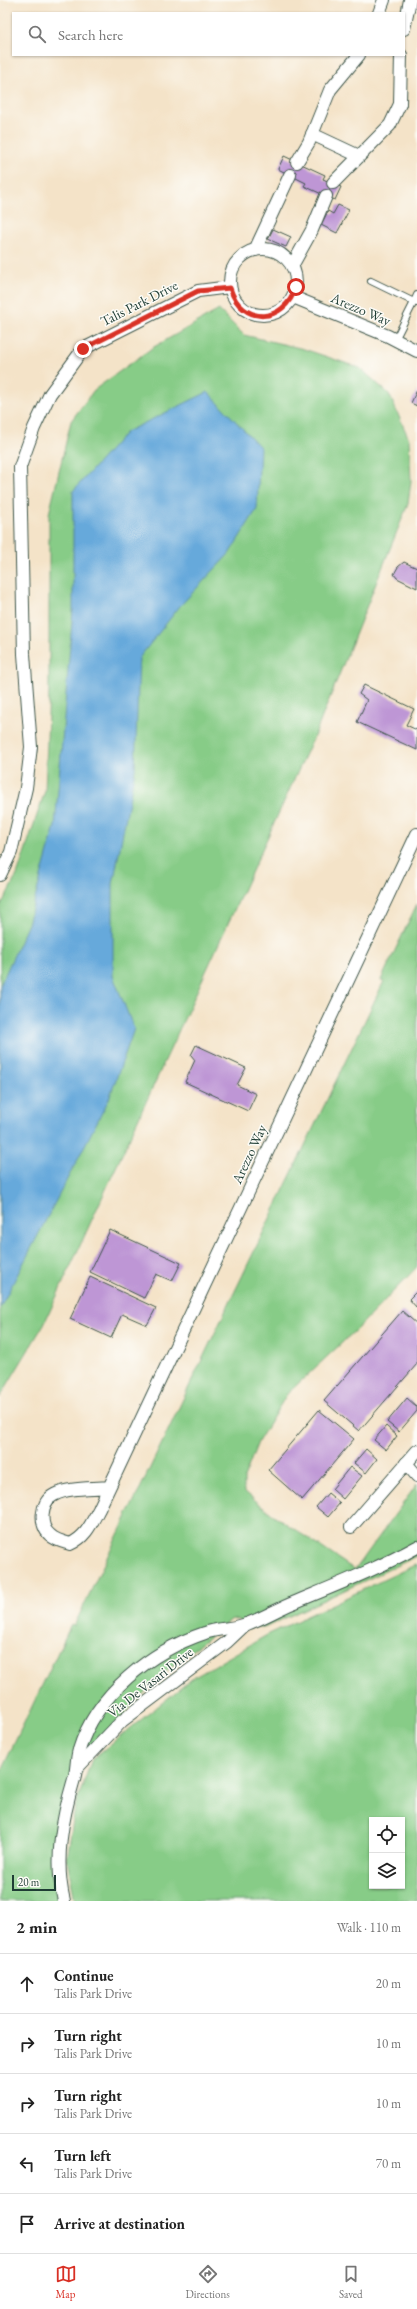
<!DOCTYPE html>
<meta charset="utf-8">
<style>
:root{--surface:#fff;--page:#f6f6f6;--text:#222;--muted:#767676;--line:#e0e0e0;--accent:#d93025}
body{margin:0;font-family:"EB Garamond",serif;background:var(--page);color:var(--text)}
.controls{position:absolute;right:12px;bottom:12px;display:grid;overflow:hidden;border-radius:0px;box-shadow:0 1px 3px #0004}
.controls button{width:36px;height:36px;display:grid;place-items:center;padding:0;border:0;border-bottom:1px solid var(--line);background:var(--surface);color:var(--text);font:20px sans-serif}
.scale{position:absolute;left:12px;bottom:10px;width:44px;box-sizing:border-box;padding-left:4px;border:2px solid #1f3d34;border-top:0;font-size:11px;line-height:14px;white-space:nowrap;color:#1f3d34;-webkit-text-stroke:3px #fdfcf7;paint-order:stroke}
.stop{position:absolute;width:12px;height:12px;margin:-9px;border:3px solid #d93025;border-radius:50%;background:#fff}
.stop.end{background:#d93025;border-color:#fff;box-shadow:0 1px 4px #0008}
.list{margin:0;padding:0;list-style:none}
h2{display:flex;justify-content:space-between;align-items:center;height:52px;margin:0;padding:0 16px;font-size:17px}
h2 small{font-size:13px;font-weight:400;color:var(--muted)}
.list li{display:grid;grid-template-columns:26px 1fr auto;gap:12px;align-items:center;box-sizing:border-box;height:60px;padding:0 16px;border-top:1px solid var(--line)}
.list b{display:block;font-size:15px;white-space:nowrap}
.list p{margin:0;font-size:13px;white-space:nowrap;color:var(--muted)}
.list em{font-size:13px;font-style:normal;color:var(--muted)}
.icon{flex:none;width:22px;height:22px;fill:none;stroke:currentColor;stroke-width:2;stroke-linecap:round;stroke-linejoin:round}
.map{position:relative;flex:none;width:417px;height:1901px;overflow:hidden}
.search{position:absolute;background:var(--surface);box-shadow:0 1px 3px #0004;left:12px;right:12px;top:12px;height:44px;display:flex;align-items:center;gap:10px;box-sizing:border-box;padding:0 14px;border-radius:0px;color:var(--muted);font-size:15px}
.sheet{height:352px;background:var(--surface)}
nav{display:flex;justify-content:space-around;align-items:center;box-sizing:border-box;height:56px;border-top:1px solid var(--line);background:var(--surface);font-size:11px;color:var(--muted)}
nav a{display:grid;justify-items:center;gap:2px}
nav .on{color:var(--accent)}
.map>svg:first-child{display:block}
</style>
<div class="map">
<svg width="417" height="1901" viewBox="0 0 417 1901">
<rect width="100%" height="100%" fill="#fdfcf7"/>
<filter id="ink" filterUnits="userSpaceOnUse"><feTurbulence type="fractalNoise" baseFrequency=".025" numOctaves="2"/><feDisplacementMap in="SourceGraphic" scale="8" xChannelSelector="R" yChannelSelector="G"/><feConvolveMatrix kernelMatrix="1 2 1 2 8 2 1 2 1" color-interpolation-filters="sRGB"/></filter>
<filter id="wash" filterUnits="userSpaceOnUse"><feTurbulence type="fractalNoise" baseFrequency=".012" numOctaves="4" result="noise"/><feDisplacementMap in="SourceGraphic" scale="16" xChannelSelector="R" yChannelSelector="G"/><feGaussianBlur stdDeviation="0.9" result="paint"/><feColorMatrix in="noise" values="0 0 0 0 0 0 0 0 0 0 0 0 0 0 0 0 0 1.4 0 .05"/><feComposite in="paint" operator="in"/></filter>
<g filter="url(#wash)">
<rect width="100%" height="100%" fill="#f4e3c8"/>
<g fill="#87cc87" stroke="#53845e" fill-rule="evenodd">
<polygon points="219,310 244,335 304,349 360,368 389,394 409,439 411,481 408,504 316,732 44,1324 0,1397 0,907 17,875 45,791 49,689 49,514 71,421 94,390 152,348"/>
<polygon points="417,904 417,1267 359,1327 287,1394 258,1442 244,1478 244,1491 272,1514 355,1570 417,1484 417,1556 264,1628 232,1619 161,1675 86,1755 68,1806 59,1860 68,1901 0,1901 0,1773 71,1625 74,1626 384,981 381,980"/>
<path d="M 417,1564 L 417,1901 L 75,1901 L 67,1859 L 75,1807 L 92,1759 L 193,1678 L 267,1635 ZM 372,1820 L 402,1820 L 402,1886 L 372,1886 Z"/>
</g>
<polygon fill="#66a9db" stroke="#427388" points="208,392 260,447 257,509 229,554 180,606 139,658 135,770 113,884 113,976 134,1029 109,1099 0,1308 0,986 28,924 55,826 73,610 73,491 126,432"/>
<g id="blocks">
<g fill="#be96d5">
<polygon points="284,156 325,175 323,179 341,187 335,200 304,186 306,183 278,169"/>
<polygon points="338,205 349,210 337,233 321,225 328,211 333,214"/>
<polygon points="273,229 291,237 286,247 268,239"/>
<polygon points="417,390 417,406 411,403"/>
<polygon points="404,562 417,568 417,588 397,578 394,574 398,567"/>
<polygon points="364,685 414,709 406,725 417,730 417,750 357,722 367,700 359,694"/>
<polygon points="196,1045 246,1068 237,1085 256,1094 248,1111 185,1082 195,1060 191,1055"/>
<polygon points="110,1230 181,1263 172,1281 156,1274 144,1298 90,1272"/>
<polygon points="90,1277 156,1308 147,1325 122,1314 111,1338 70,1319"/>
<polygon points="417,1291 417,1308 409,1299"/>
<polygon points="402,1311 417,1324 417,1364 359,1431 324,1401"/>
<polygon points="407,1398 417,1407 417,1411 399,1432 387,1422"/>
<polygon points="319,1410 354,1439 302,1500 268,1470"/>
<polygon points="386,1426 397,1436 386,1450 374,1440"/>
<polygon points="366,1449 377,1459 366,1473 354,1463"/>
<polygon points="350,1467 362,1476 343,1499 332,1489"/>
<polygon points="328,1493 340,1503 328,1517 316,1507"/>
</g>
</g>
</g>
<g filter="url(#ink)">
<use href="#blocks" fill-opacity="0" stroke="#3f564a" stroke-width="1"/>
<g fill="none" stroke-linecap="round" stroke-linejoin="round">
<defs>
<g id="lane">
<polyline points="371,281 414,302 417,295"/>
<polyline points="395,340 414,302 417,303"/>
</g>
<g id="street">
<polyline points="379,13 384,0"/>
<polyline points="404,29 410,0"/>
<polyline points="312,134 359,156"/>
<polyline points="297,162 309,142 330,90 359,55"/>
<polyline points="333,183 390,125 400,104 401,55"/>
<circle cx="263" cy="282" r="33"/>
<polyline points="255,250 290,175"/>
<polyline points="292,266 312,230 326,196"/>
<polyline points="293,297 388,336 417,351"/>
<polyline points="0,875 11,852 26,788 31,747 24,654 20,467 34,428 50,394 83,349 198,291 230,287"/>
<polyline points="406,1463 417,1476"/>
<path d="M 109,1487 C 92,1489 69,1487 54,1495 C 40,1502 39,1526 50,1535 C 55,1540 63,1542 70,1544 C 86,1537 91,1524 99,1509 L 417,834"/>
<polyline points="351,1527 417,1451"/>
<polyline points="77,1768 122,1721 227,1642 246,1624"/>
<path d="M 64,1901 C 54,1860 62,1819 74,1779 C 77,1770 76,1759 79,1750 C 96,1694 151,1651 205,1633 C 218,1628 233,1629 247,1624 C 263,1618 278,1609 293,1603 C 336,1585 377,1569 417,1547"/>
</g>
</defs>
<use href="#lane" stroke="#3f564a" stroke-width="8"/>
<use href="#street" stroke="#3f564a" stroke-width="14"/>
<use href="#lane" stroke="#fff" stroke-width="6"/>
<use href="#street" stroke="#fff" stroke-width="12"/>
</g>
</g>
<g fill="none" stroke-linecap="round" stroke-linejoin="round" filter="url(#ink)">
<path stroke="#d93025" stroke-width="5" d="M 83,349 L 198,291 L 230,288 C 242,326 284,324 296,287"/>
</g>
<g text-anchor="middle" dominant-baseline="central" stroke-width="3" stroke-linejoin="round" paint-order="stroke">
<g font-size="14" fill="#1f3d34" stroke="#fdfcf7">
<text transform="translate(139 303) rotate(-27)">Talis Park Drive</text>
<text transform="translate(361 309) rotate(23)">Arezzo Way</text>
<text transform="translate(249 1154) rotate(-65)">Arezzo Way</text>
<text transform="translate(150 1682) rotate(-38)">Via De Vasari Drive</text>
</g>
</g>
</svg>
<div class="controls">
<button><svg class="icon" aria-label="locate" viewBox="0 0 24 24"><circle cx="12" cy="12" r="6"/><path d="M12 2v4M12 18v4M2 12h4M18 12h4"/></svg></button>
<button><svg class="icon" aria-label="layers" viewBox="0 0 24 24"><path d="M12 4l9 5-9 5-9-5zM3 14l9 5 9-5"/></svg></button>
</div>
<div class="scale">20 m</div>
<div class="stop" style="left:296px;top:287px"></div>
<div class="stop end" style="left:83px;top:349px"></div>
<div class="search"><svg class="icon" aria-label="search" viewBox="0 0 24 24"><circle cx="10" cy="10" r="6"/><path d="M15 15l6 6"/></svg>Search here</div>
</div>
<section class="sheet">
<h2>2 min<small>Walk · 110 m</small></h2>
<ul class="list">
<li><svg class="icon" aria-label="ahead" viewBox="0 0 24 24"><path d="M12 20V5M6 11l6-6 6 6"/></svg><div><b>Continue</b><p>Talis Park Drive</p></div><em>20 m</em></li>
<li><svg class="icon" aria-label="right" viewBox="0 0 24 24"><path d="M7 20v-9h11M14 6l5 5-5 5"/></svg><div><b>Turn right</b><p>Talis Park Drive</p></div><em>10 m</em></li>
<li><svg class="icon" aria-label="right" viewBox="0 0 24 24"><path d="M7 20v-9h11M14 6l5 5-5 5"/></svg><div><b>Turn right</b><p>Talis Park Drive</p></div><em>10 m</em></li>
<li><svg class="icon" aria-label="left" viewBox="0 0 24 24"><path d="M17 20v-9H6M10 6l-5 5 5 5"/></svg><div><b>Turn left</b><p>Talis Park Drive</p></div><em>70 m</em></li>
<li><svg class="icon" aria-label="arrive" viewBox="0 0 24 24"><path d="M6 21V4h12l-3 4 3 4H6"/></svg><div><b>Arrive at destination</b></div></li>
</ul>
</section>
<nav>
<a class="on"><svg class="icon" aria-label="map" viewBox="0 0 24 24"><path d="M3 6l6-2 6 2 6-2v14l-6 2-6-2-6 2zM9 4v14M15 6v14"/></svg>Map</a>
<a><svg class="icon" aria-label="directions" viewBox="0 0 24 24"><path d="M12 3l9 9-9 9-9-9zM9 14v-3h6M13 9l2 2-2 2"/></svg>Directions</a>
<a><svg class="icon" aria-label="saved" viewBox="0 0 24 24"><path d="M7 4h10v16l-5-4-5 4z"/></svg>Saved</a>
</nav>
